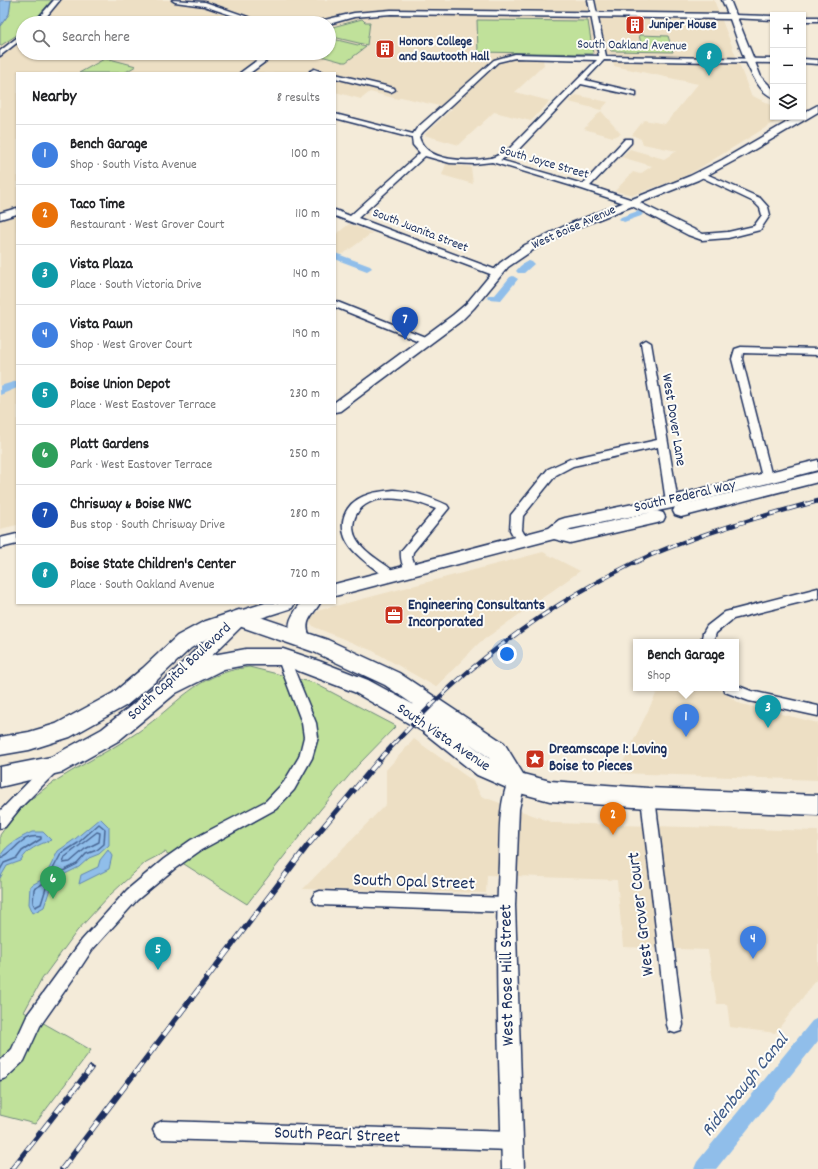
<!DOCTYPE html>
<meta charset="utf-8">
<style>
:root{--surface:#fff;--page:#f6f6f6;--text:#202124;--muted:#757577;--line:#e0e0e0;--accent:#c8321e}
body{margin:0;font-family:Dekko,sans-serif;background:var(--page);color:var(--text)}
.controls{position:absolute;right:12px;top:12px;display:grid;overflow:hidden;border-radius:0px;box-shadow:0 1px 3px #0004}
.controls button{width:36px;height:36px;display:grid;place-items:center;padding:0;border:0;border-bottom:1px solid var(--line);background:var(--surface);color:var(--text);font:20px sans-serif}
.you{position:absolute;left:507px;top:654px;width:14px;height:14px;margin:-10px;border:3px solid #fff;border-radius:50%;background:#1a73e8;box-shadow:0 0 0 6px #1a73e833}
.badge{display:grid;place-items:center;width:26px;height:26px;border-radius:50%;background:var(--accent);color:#fff;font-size:13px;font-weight:700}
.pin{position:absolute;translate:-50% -33px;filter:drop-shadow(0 1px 2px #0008)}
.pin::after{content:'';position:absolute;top:21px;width:14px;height:12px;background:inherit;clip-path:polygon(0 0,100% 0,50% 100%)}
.popup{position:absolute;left:633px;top:639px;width:106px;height:52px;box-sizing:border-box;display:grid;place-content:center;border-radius:0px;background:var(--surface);filter:drop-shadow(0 1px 3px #0005);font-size:13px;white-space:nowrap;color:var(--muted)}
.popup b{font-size:15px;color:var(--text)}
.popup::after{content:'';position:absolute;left:50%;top:100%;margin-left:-8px;border:8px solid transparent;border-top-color:var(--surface)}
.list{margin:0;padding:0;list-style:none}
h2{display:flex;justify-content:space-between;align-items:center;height:52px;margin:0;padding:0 16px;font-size:17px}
h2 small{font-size:13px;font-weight:400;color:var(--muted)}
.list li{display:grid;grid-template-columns:26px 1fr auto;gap:12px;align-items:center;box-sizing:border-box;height:60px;padding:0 16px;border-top:1px solid var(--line)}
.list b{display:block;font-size:15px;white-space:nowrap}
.list p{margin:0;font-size:13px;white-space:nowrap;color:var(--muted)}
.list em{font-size:13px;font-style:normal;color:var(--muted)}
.icon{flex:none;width:22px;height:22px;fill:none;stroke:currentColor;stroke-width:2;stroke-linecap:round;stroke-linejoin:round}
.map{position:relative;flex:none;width:818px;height:1169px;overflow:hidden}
.search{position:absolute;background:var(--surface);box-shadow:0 1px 3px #0004;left:16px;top:16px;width:320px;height:44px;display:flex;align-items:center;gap:10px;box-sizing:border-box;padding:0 14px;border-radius:22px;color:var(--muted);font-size:15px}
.panel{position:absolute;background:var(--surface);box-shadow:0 1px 3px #0004;left:16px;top:72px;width:320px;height:532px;border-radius:0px}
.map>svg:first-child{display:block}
</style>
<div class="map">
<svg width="818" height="1169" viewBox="0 0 818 1169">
<rect width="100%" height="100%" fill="#f4ebd9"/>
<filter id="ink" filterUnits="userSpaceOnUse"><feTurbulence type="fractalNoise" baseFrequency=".025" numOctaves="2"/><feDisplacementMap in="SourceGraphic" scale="8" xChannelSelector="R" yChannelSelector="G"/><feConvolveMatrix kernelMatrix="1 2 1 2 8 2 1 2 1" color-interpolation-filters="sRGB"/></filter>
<g filter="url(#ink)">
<g fill="#eddfc4" fill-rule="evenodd">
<path d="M 37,0 L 714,0 L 751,95 L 773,106 L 773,117 L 783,117 L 693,172 L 678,179 L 633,195 L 615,191 L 633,172 L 640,174 L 652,166 L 621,157 L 630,149 L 664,159 L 677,151 L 643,144 L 641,139 L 632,135 L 644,120 L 665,124 L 698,84 L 614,66 L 611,54 L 547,53 L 543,60 L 544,65 L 515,92 L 550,101 L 531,121 L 494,112 L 459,145 L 424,135 L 452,109 L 401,97 L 398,99 L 370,92 L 361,99 L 335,92 L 335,73 L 17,73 L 17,525 L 0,529 L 0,40 ZM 23,23 L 329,23 L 329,53 L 23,53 Z"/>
<polygon points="576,95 608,102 601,110 569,102"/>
<polygon points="601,111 621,134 613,137 584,129"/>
<polygon points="446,164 471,167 473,184 442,175"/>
<polygon points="349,224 372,233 339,257 335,255 335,235"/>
<polygon points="543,552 580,571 479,643 436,687 373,651 314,627 310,622 311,615 320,610"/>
<polygon points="659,688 716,688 741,704 818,723 818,780 618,773"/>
<polygon points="414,739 473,781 481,796 554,823 818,831 818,978 775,1033 730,1027 727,1004 717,1004 708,950 623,947 617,880 487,875 486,893 303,889 386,804 386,770"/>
</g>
<g fill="#c0e19a" stroke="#6e887c">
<polygon points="11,0 52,0 32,23 23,23 23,31 0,46 0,26 9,14"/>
<polygon points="362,19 365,22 370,22 367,45 329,36 329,28"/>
<polygon points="477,20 588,21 593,54 478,52"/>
<polygon points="639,35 668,36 673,52 611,51 610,43 641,44"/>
<polygon points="329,38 366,47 346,62 343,62 310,53 329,53"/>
<polygon points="106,58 136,66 124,73 79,73"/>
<path d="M 249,667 L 314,683 L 396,726 L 358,765 L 320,810 L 247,904 L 165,852 L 146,862 L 110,895 L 77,931 L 42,979 L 24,1012 L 91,1050 L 35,1124 L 0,1115 L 0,835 C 10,821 21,807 35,796 C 64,772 106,754 138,732 C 179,704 195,674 249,667 Z"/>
</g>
<g fill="#90beea" stroke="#6185b2">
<polygon points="0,0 11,0 9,14 0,26"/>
<polygon points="100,818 109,827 109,845 99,854 89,858 79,867 63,875 50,889 44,907 33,913 29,904 30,886 43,879 50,867 58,851 75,839"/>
<path d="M 32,832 L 43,832 L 51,840 C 38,845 27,849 21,861 L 7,866 L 0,878 C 0,872 0,865 0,859 C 2,846 22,837 32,832 Z"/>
<polygon points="108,850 112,856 109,869 79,884 81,875 98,867 100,860"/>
</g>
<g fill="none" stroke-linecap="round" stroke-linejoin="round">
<g stroke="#4a6896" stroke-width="1.5">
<polygon points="99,824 105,829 104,844 97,850 86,854 77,864 61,872 50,883 47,883 47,880 61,854 78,843"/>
<polygon points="97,832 100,833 99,842 85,849 70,862 63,863 65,857"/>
<path d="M 0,858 C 17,852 20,833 41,837 L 41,839 L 22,851 L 17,858 L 4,863 L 0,870"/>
<polygon points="44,883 47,885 41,904 35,907 33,903 34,889"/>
</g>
<g fill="#90beea" fill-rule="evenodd">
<polygon points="638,211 641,212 643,214 641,216 624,222 619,219 621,217"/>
<polygon points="335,253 370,266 372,268 367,271 335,259"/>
<path d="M 529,261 L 532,262 L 534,264 L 524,273 L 518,273 L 516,271 C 519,267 524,262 529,261 Z"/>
<polygon points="513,276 518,279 501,300 488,299 487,297 488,295 495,295 510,277"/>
<polygon points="17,381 17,388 0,395 0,386"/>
<polygon points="818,1018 818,1041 716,1169 694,1169 697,1162 812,1021"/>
</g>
<defs>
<g id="minor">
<polygon points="54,0 60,0 41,23 34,23"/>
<polygon points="172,0 205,2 265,23 255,23 204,6 175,2"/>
<path d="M 588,0 L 594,0 L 606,56 L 773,59 L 773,63 L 604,60 L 585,80 L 636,92 L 636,96 L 581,84 L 516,152 L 500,160 L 583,184 L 625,139 L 631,139 L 631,143 L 590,186 L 636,201 L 703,234 L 728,232 L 754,226 L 762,215 L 760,208 L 754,202 L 697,175 L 698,173 L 704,173 L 760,198 L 768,207 L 770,215 L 760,230 L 728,238 L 702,240 L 688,235 L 630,205 L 582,189 L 492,162 L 474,164 L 450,163 L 425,156 L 358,218 L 499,271 L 501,273 L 499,275 L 493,275 L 335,216 L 335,210 L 350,216 L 420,153 L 413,145 L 412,138 L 335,118 L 335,114 L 413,134 L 417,128 L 494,60 L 515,54 L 599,56 ZM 515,58 L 597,60 L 510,148 C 504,152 498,156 491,158 C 469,162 426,163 419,137 L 423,132 L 498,62 Z"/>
<polygon points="733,15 773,16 773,20 731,18 731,16"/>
<rect x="803" y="17" width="15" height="4"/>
<polygon points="23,33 23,38 0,56 0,51"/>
<polygon points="803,59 818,60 818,64 803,63"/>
<polygon points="314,69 325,73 312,72 310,71"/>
<polygon points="335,74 394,88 395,90 391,92 335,78"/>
<polygon points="335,301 430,339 432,341 430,343 424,343 335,307"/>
<polygon points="646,340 651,343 678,502 676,505 668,505 666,502 658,447 573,466 556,475 523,516 522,530 528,541 526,544 522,545 518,544 510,530 511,515 548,469 570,459 657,440 641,343"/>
<polygon points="741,347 818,349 818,355 743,353 742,359 772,477 771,480 763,480 762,477 732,359 735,349"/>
<path d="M 394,490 C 413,491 430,497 447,505 L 449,508 L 413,552 L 412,557 L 417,571 L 415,574 L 411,575 L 407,574 C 403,567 400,559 401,551 L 436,509 C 415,500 370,488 356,515 C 353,521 352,529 355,536 C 362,552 383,562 396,573 L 398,576 L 396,579 L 392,580 L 388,579 C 376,569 362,561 352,549 C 337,531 340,506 364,496 C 373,492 384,491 394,490 Z"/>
<polygon points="818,588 818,598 733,619 716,633 713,642 701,642 703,633 707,626 725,612"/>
<polygon points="283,652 287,653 289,657 316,723 318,737 312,758 294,790 276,809 201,850 174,869 137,900 92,950 73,979 40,1026 24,1061 6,1078 0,1080 0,1061 12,1049 28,1014 82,940 127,890 164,859 191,840 266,801 284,782 299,757 304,737 302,723 277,657 279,653"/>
<polygon points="736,685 751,691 818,706 818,716 749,701 725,692 724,688 736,688"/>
<polygon points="54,759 59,761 61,765 59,769 20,808 5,827 0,828 0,811 49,761"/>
<polygon points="648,792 653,794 655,798 683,1025 681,1031 675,1033 669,1031 667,1025 641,798 643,794"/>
<polygon points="320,891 506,898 511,900 514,905 511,910 506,912 320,905 315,903 312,898 315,893"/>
<polygon points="162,1121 512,1132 518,1135 521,1141 518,1147 512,1150 162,1139 156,1136 153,1130 156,1124"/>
</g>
<g id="tertiary">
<path d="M 722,0 L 730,0 L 761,77 L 773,89 L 773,97 C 753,92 737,38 730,19 L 391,14 L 354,17 L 329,24 L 319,23 L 320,21 L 354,13 L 391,10 L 728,14 Z"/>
<polygon points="267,53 277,53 250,73 240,73"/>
<polygon points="818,105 818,112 745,155 698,180 574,229 533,250 508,267 474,308 461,321 340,411 335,412 335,402 453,315 466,304 500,263 525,245 567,225 690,176 722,160 796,117 803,117 803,113"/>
<polygon points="17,208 17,214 0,219 0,213"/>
<polygon points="17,534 17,544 0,548 0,538"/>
<path d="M 516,774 L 522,777 L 525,782 L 519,809 L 515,905 L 524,1169 L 502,1169 C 500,1067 494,965 499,863 C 500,835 498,803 510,777 Z"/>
</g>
<g id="secondary">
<polygon points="818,460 818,470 672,508 570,529 568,531 657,511 663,513 665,517 663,521 657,523 570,543 554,539 335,596 335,584 549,528 559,520 565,518 672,496"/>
<polygon points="818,472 818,482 681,517 675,515 673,511 675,507 681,505"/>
<polygon points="265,603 295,603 292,608 245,623 178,689 172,691 166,689 163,684 166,679 233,613"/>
<path d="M 301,603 L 320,603 C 312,617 302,621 311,639 L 308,644 L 302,646 L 296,644 C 285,626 289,619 301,603 Z"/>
</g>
<path id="primary" d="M 239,610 L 328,640 L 399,673 L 504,743 L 523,774 L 550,781 L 648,788 L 818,795 L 818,815 L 648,808 L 550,801 L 516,792 L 477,775 L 422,731 L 354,692 L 283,665 L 246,665 L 224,669 L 176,693 L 118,741 L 63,772 L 0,787 L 0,767 L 51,757 L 102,729 L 162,681 L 213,655 L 246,649 L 283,649 L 319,661 L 368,680 L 414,705 L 385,685 L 314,652 L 239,626 L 217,633 L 191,648 L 157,680 L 127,705 L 70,737 L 29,750 L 0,755 L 0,737 L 29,732 L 56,724 L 113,693 L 143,668 L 177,636 L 203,622 ZM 465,740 L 488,757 L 490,759 Z"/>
</defs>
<use href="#minor" stroke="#1b2f5e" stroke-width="3"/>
<use href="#tertiary" stroke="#1b2f5e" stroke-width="3"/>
<use href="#secondary" stroke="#1b2f5e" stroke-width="3"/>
<use href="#primary" stroke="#1b2f5e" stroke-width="3"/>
<use href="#minor" fill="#fdfcf7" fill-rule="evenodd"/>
<use href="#tertiary" fill="#fdfcf7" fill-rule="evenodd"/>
<use href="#secondary" fill="#fdfcf7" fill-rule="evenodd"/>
<use href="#primary" fill="#fdfcf7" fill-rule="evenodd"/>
<defs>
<path id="rail-far1" d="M 380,759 C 404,733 428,707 454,684 C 513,632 580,587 651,555 C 705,532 762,516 818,501"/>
<g id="rail">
<polyline points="12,1169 91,1068"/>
<polyline points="62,1169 308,845 381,758"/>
</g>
</defs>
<use href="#rail-far1" stroke="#1b2f5e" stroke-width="4.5"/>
<use href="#rail" stroke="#1b2f5e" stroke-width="5.5"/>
<use href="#rail-far1" stroke="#fdfcf7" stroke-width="3" stroke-dasharray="9" stroke-linecap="butt"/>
<use href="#rail" stroke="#fdfcf7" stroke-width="4" stroke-dasharray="12" stroke-linecap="butt"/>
</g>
</g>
<defs>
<symbol id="building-square" viewBox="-11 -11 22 22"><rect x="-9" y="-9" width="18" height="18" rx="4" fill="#c8321e" stroke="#fdfcf7"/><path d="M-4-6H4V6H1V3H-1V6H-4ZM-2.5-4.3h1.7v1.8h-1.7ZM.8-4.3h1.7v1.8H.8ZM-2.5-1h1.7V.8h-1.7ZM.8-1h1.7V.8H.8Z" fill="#fff"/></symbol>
<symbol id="office-square" viewBox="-11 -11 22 22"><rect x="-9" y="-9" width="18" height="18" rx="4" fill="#c8321e" stroke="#fdfcf7"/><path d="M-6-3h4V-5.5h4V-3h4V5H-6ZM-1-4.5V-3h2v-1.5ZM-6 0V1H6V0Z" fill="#fff"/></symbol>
<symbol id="sight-square" viewBox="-11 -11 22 22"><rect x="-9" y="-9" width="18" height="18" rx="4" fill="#c8321e" stroke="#fdfcf7"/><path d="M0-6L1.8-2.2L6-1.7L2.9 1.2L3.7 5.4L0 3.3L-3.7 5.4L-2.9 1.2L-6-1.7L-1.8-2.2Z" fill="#fff"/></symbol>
</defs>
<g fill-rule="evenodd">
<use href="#building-square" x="624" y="14" width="22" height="22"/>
<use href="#building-square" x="374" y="38" width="22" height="22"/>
<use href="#office-square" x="383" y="604" width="22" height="22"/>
<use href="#sight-square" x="524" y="748" width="22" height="22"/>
</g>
<g text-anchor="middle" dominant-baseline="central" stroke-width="4" stroke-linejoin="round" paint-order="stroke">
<g font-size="13" font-weight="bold" fill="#1b2f5e" stroke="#fdfcf7" text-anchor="start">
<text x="649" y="25">Juniper House</text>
<text x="399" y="42">Honors College<tspan x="399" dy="15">and Sawtooth Hall</tspan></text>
</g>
<g font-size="13" fill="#1b2f5e" stroke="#fdfcf7">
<text transform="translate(632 46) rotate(1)">South Oakland Avenue</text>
<text transform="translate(544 163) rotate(16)">South Joyce Street</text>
<text transform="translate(574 228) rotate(-24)">West Boise Avenue</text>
<text transform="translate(420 231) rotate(21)">South Juanita Street</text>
</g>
<g font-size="15" fill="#1b2f5e" stroke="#fdfcf7">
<text transform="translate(673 420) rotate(81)">West Dover Lane</text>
<text transform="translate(685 497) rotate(-13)">South Federal Way</text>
<text transform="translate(180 672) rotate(-43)">South Capitol Boulevard</text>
<text transform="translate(443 738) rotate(34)">South Vista Avenue</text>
</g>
<g font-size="15" font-weight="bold" fill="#1b2f5e" stroke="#fdfcf7" text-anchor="start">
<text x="408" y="606">Engineering Consultants<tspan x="408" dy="17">Incorporated</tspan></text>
<text x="549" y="750">Dreamscape 1: Loving<tspan x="549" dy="17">Boise to Pieces</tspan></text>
</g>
<g font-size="18" fill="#1b2f5e" stroke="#fdfcf7">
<text transform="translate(414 883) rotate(2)">South Opal Street</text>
<text transform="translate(642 914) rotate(-97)">West Grover Court</text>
<text transform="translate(508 975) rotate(-91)">West Rose Hill Street</text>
<text transform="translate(337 1136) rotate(2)">South Pearl Street</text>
</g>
<g font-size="19" font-style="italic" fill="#3e5a88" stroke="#fdfcf7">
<text transform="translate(746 1086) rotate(-51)">Ridenbaugh Canal</text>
</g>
</g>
</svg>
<div class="controls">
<button>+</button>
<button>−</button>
<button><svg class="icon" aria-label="layers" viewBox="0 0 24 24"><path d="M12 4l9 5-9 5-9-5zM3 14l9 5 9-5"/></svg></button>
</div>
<div class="you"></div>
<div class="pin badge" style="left:686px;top:737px;background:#3f7fe0">1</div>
<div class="popup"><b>Bench Garage</b>Shop</div>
<div class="pin badge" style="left:613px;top:835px;background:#e8710a">2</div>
<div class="pin badge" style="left:768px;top:728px;background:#0f9aa8">3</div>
<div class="pin badge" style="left:753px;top:959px;background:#3f7fe0">4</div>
<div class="pin badge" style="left:158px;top:970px;background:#0f9aa8">5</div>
<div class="pin badge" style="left:53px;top:899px;background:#2e9e5b">6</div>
<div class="pin badge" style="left:405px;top:340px;background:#1a4fb4">7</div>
<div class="pin badge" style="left:709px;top:76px;background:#0f9aa8">8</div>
<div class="search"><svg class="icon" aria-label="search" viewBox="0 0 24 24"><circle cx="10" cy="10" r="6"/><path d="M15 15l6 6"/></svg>Search here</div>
<section class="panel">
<h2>Nearby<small>8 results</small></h2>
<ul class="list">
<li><span class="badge" style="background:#3f7fe0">1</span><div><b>Bench Garage</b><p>Shop · South Vista Avenue</p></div><em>100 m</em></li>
<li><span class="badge" style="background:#e8710a">2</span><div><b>Taco Time</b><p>Restaurant · West Grover Court</p></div><em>110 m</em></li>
<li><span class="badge" style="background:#0f9aa8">3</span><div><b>Vista Plaza</b><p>Place · South Victoria Drive</p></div><em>140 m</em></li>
<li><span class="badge" style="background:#3f7fe0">4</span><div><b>Vista Pawn</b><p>Shop · West Grover Court</p></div><em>190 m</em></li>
<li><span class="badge" style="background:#0f9aa8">5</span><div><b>Boise Union Depot</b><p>Place · West Eastover Terrace</p></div><em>230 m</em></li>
<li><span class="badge" style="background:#2e9e5b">6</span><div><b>Platt Gardens</b><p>Park · West Eastover Terrace</p></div><em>250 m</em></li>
<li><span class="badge" style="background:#1a4fb4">7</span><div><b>Chrisway &amp; Boise NWC</b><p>Bus stop · South Chrisway Drive</p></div><em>280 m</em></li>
<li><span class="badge" style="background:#0f9aa8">8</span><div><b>Boise State Children's Center</b><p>Place · South Oakland Avenue</p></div><em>720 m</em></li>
</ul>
</section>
</div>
